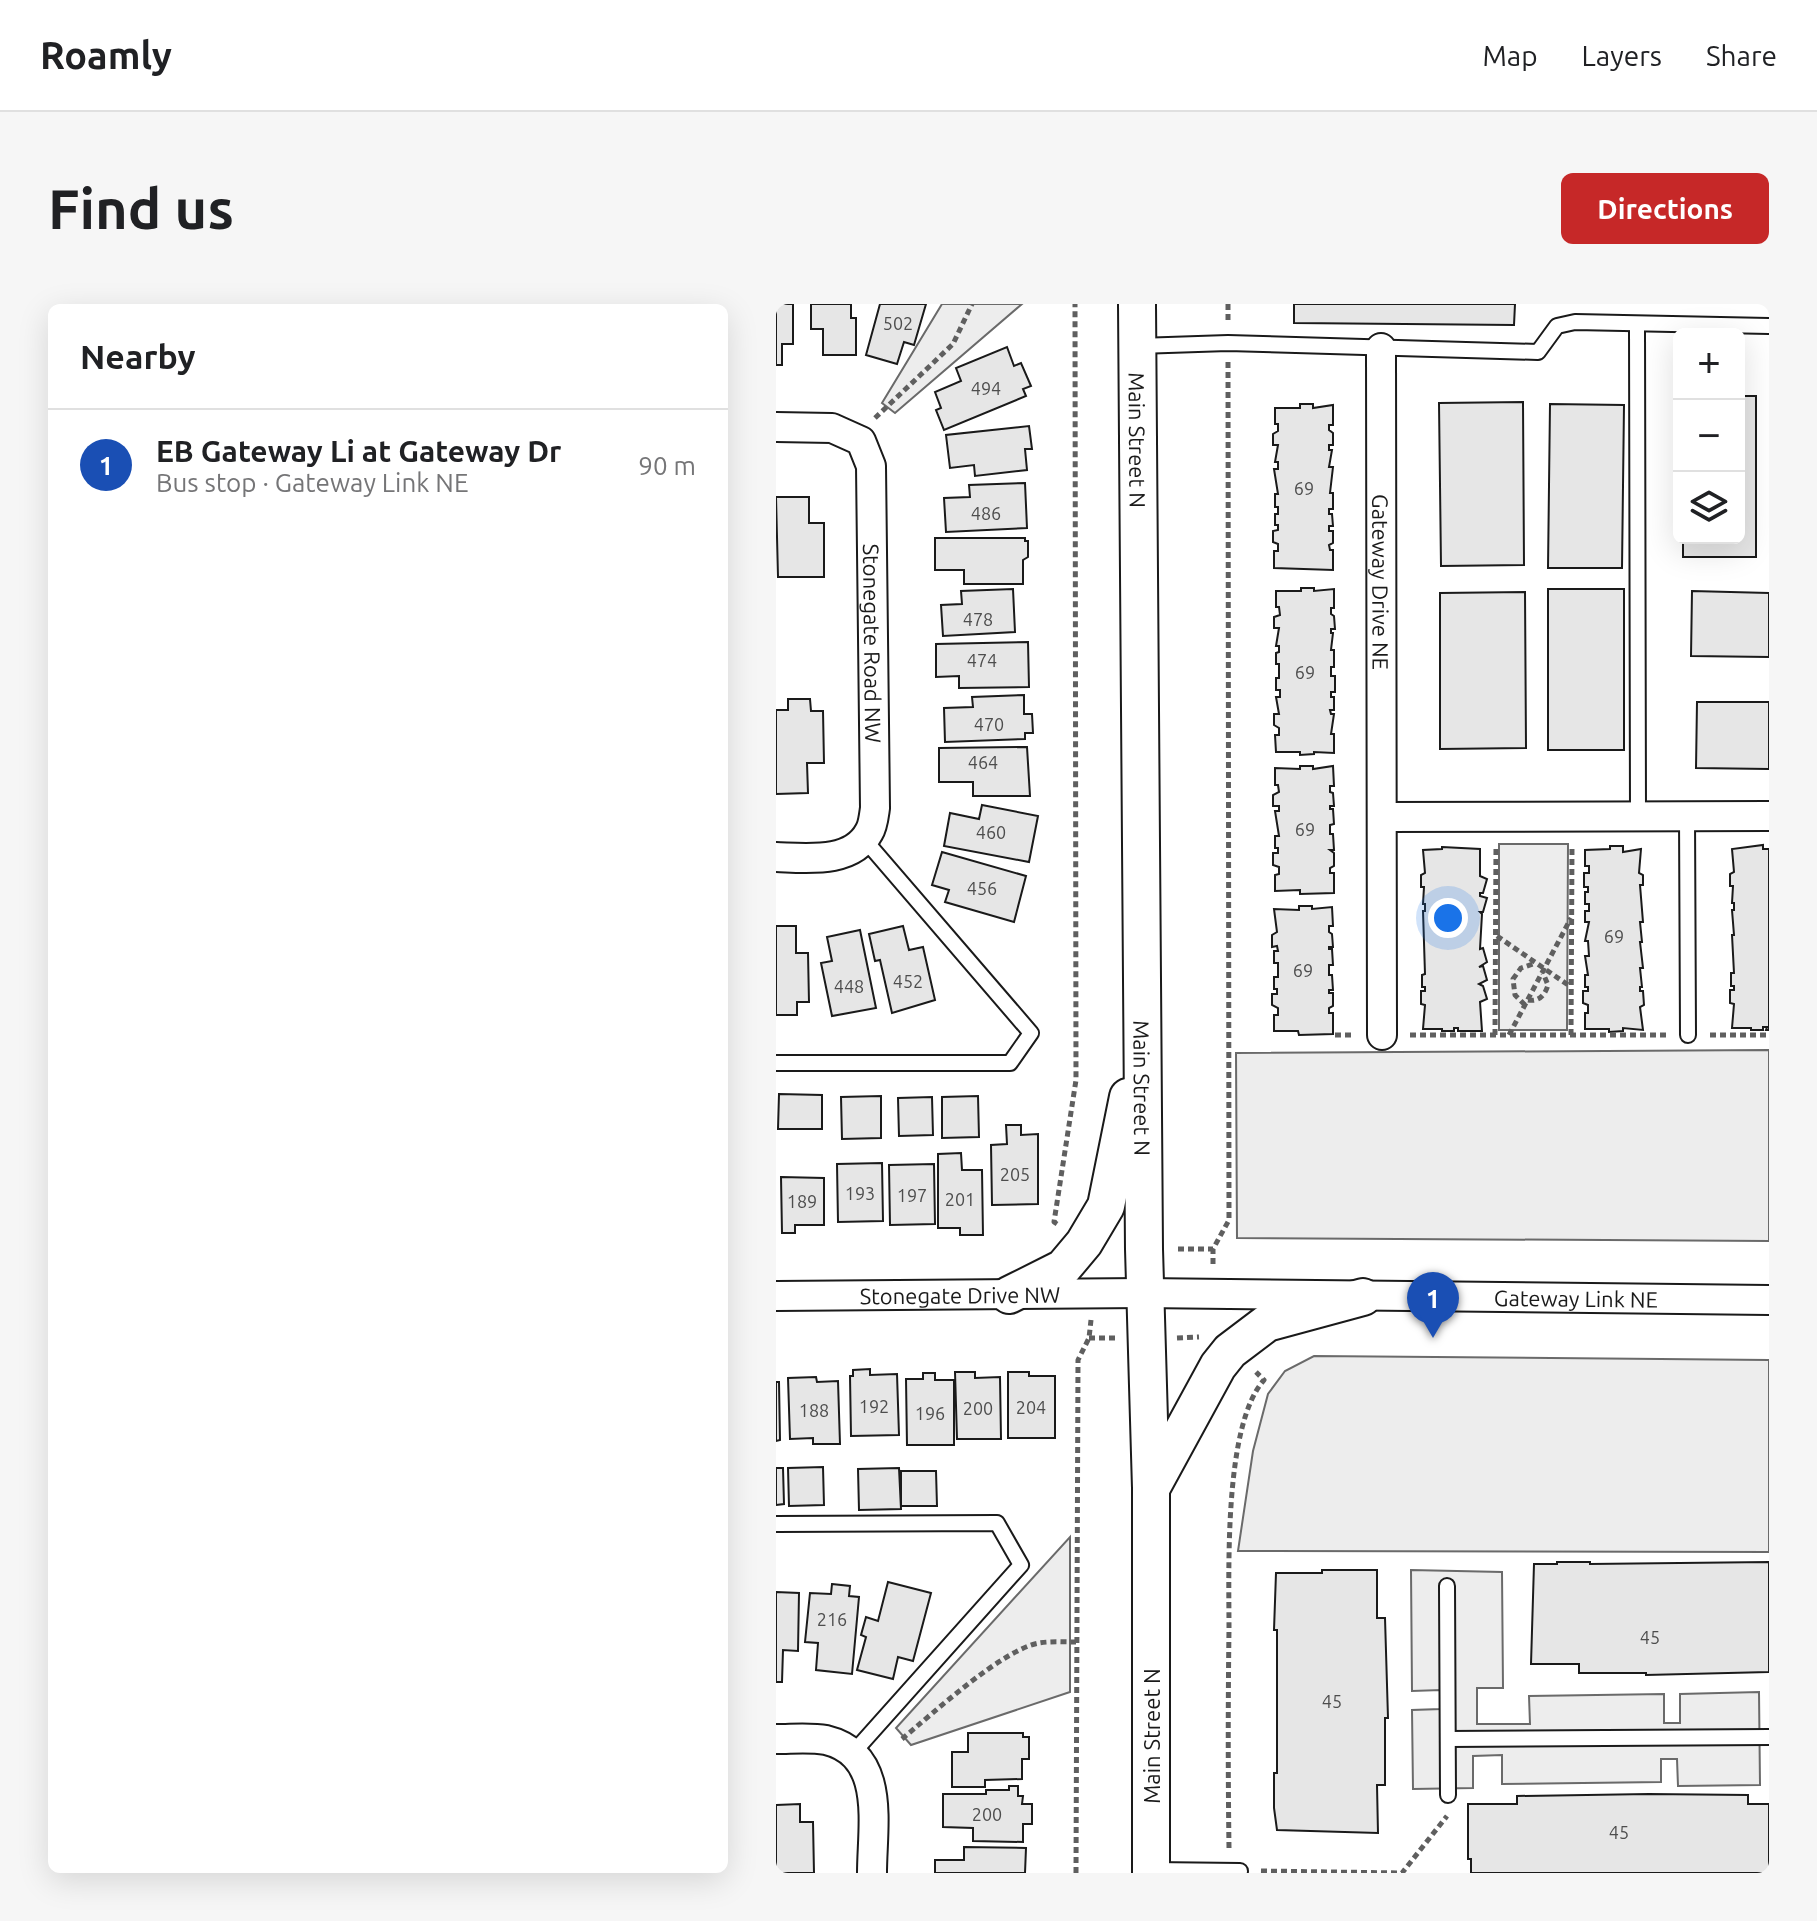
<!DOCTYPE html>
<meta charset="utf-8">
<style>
:root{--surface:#fff;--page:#f6f6f6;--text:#202124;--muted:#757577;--line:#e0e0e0;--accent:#c62828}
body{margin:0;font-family:Ubuntu,sans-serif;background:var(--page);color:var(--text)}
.controls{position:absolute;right:24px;top:24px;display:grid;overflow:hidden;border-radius:12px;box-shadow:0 8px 32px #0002}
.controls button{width:72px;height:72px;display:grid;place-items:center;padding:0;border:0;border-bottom:2px solid var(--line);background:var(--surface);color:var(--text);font:40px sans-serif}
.you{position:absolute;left:672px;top:614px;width:28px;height:28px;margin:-20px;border:6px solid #fff;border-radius:50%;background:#1a73e8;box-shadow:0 0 0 12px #1a73e833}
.badge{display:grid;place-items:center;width:52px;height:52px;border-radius:50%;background:var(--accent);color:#fff;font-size:26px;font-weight:700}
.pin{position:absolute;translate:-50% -66px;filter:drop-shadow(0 2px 4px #0008)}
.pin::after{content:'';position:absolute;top:42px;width:28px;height:24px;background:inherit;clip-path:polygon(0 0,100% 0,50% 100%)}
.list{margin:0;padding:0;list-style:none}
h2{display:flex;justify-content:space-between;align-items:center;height:104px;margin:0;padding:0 32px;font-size:34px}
h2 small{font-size:26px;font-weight:400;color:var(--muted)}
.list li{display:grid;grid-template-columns:52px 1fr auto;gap:24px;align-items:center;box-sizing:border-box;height:112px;padding:0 32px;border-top:2px solid var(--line)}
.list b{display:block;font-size:30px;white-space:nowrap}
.list p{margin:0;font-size:26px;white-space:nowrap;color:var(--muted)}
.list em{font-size:26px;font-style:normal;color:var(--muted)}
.icon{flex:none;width:44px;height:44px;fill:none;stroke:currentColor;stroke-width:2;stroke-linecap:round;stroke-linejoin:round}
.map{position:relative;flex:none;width:993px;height:1569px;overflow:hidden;border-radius:12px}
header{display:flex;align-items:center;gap:48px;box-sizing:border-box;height:112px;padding:0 40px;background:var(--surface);border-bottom:2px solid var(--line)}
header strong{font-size:38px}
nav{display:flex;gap:44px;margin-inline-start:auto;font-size:28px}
.intro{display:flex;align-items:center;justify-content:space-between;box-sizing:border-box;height:192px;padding:0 48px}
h1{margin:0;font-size:56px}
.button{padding:20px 36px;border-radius:12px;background:var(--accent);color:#fff;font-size:28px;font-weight:700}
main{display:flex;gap:48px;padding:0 48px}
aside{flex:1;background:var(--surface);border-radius:12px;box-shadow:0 8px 32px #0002}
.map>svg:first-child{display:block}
</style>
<header>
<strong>Roamly</strong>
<nav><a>Map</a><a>Layers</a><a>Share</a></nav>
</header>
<div class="intro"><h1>Find us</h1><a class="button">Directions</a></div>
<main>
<aside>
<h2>Nearby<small></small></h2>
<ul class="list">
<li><span class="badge" style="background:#1a4fb4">1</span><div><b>EB Gateway Li at Gateway Dr</b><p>Bus stop · Gateway Link NE</p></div><em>90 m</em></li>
</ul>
</aside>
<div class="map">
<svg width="993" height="1569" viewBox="0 0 993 1569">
<rect width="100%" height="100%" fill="#fff"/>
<g fill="#ededed" stroke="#6a6a6a" stroke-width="2">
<polygon points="166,0 246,0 119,109 106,99"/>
<polygon points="723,540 792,540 791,726 723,726"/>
<polygon points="993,746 993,937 461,934 460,749"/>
<polygon points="538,1052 993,1056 993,1248 462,1247 477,1147 492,1090 509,1067"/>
<polygon points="294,1233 294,1388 135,1441 120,1424"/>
<polygon points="635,1266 726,1268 727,1384 701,1384 701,1420 754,1420 753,1392 888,1390 888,1419 904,1419 904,1390 983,1388 984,1481 902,1482 901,1455 885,1455 885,1478 726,1480 726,1451 697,1452 697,1484 637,1485 636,1406 665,1405 665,1386 636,1387"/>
</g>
<g fill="#e6e6e6" stroke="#1a1a1a" stroke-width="2">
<polygon points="0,0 17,0 17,40 6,40 6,61 0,61"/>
<polygon points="35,0 75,0 75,14 80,14 80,51 47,51 47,25 35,25"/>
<polygon points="104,0 150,0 138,41 128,38 121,60 90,51"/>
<polygon points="518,0 739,0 738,21 518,19"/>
<polygon points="231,43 238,62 245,59 255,82 247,85 250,92 168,126 160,106 165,104 159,88 185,77 180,64"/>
<polygon points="963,92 980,92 980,253 907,253 907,234 963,234"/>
<polygon points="747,98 748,261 665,262 663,99"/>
<polygon points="524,100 537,100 537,104 557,101 557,121 553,121 553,126 557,129 557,141 553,141 553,146 556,146 553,163 557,163 554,189 557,189 557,205 553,205 553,210 556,210 557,222 553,222 553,227 557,227 557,239 553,241 554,246 557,246 557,266 498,264 498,247 502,247 502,240 497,238 497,227 502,226 502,221 499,221 499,210 502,210 502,203 499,203 499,190 502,190 498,165 502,165 502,158 499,158 502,141 497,141 497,130 502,127 502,120 499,120 499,104 524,104"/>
<polygon points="774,100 848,101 846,264 772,264"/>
<polygon points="253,122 256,145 249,145 251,166 199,172 198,161 174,164 170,131"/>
<polygon points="249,179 251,224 170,228 168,194 194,193 193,181"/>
<polygon points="0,193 33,193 33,219 48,219 48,273 2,273"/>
<polygon points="159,234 249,234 249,237 252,237 252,253 247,256 247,280 188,280 188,266 159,266"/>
<polygon points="525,284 538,284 538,287 558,285 558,304 555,304 555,310 558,312 559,325 555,325 555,329 557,329 555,346 558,346 558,363 555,363 555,372 559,372 559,388 555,388 555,393 558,393 558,406 554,406 555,410 558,410 555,430 558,430 558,449 538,448 538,450 524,451 524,448 500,448 499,431 503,431 503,424 498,421 498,410 503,410 500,393 504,393 504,386 500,386 500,374 503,374 503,360 500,360 500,349 503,348 503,342 500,342 503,324 498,324 498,313 504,311 503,303 500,303 500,287 525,287"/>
<polygon points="237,285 239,328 167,332 165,301 186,300 185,287"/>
<rect x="772" y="285" width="76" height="161"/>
<polygon points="916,287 993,289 993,353 915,352"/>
<polygon points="749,288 750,444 664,445 664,289"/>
<polygon points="252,338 253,383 183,384 183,372 160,373 160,340"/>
<polygon points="248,391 248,410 256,410 257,429 249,429 249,435 169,438 168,404 197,403 196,393"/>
<polygon points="12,395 34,395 35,407 47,407 48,459 31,459 32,489 0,490 0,406 12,406"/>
<polygon points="921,398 993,398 993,465 920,464"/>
<polygon points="251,443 254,492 197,492 197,478 163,478 163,444"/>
<polygon points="524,462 537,462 537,465 557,462 558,482 554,482 554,488 557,489 558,502 554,502 554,505 557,505 558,520 554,521 554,530 557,530 558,546 554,546 558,549 558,562 554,564 554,569 558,569 558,589 524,590 524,586 499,587 499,571 503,570 503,563 497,561 497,549 502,549 502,544 499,544 499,532 503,532 499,507 503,507 503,502 497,502 497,491 503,488 502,481 499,481 499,464 524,465"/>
<polygon points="206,501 262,512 253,558 168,542 174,509 203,515"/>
<polygon points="987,541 987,545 993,545 993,726 990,726 991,723 987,723 987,726 975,726 975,724 956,724 958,700 954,699 954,686 958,686 958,682 955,682 955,669 958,669 956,631 958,631 956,606 958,606 958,599 956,599 957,582 954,582 954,570 958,568 956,545"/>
<polygon points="834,542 847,542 847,548 865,545 863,569 867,571 867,581 864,581 867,618 864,618 866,638 864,638 867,664 864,664 866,683 864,683 864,687 867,687 868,701 864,703 867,726 847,724 847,727 833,728 833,725 809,725 809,709 812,709 812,701 807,699 807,687 812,687 812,683 809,683 809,671 812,671 809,652 813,652 812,637 809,637 813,618 809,618 809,607 813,607 813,600 809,600 809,588 812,588 812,583 808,583 808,569 813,569 813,562 809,562 809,546 834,545"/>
<polygon points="666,543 704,545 704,572 711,575 707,589 704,589 704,592 711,594 707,608 704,608 706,610 704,645 707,644 711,658 703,663 707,662 711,676 703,680 707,682 711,695 704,698 706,727 682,727 682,724 678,724 678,727 666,727 666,725 647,725 649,701 645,700 645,687 649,687 649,683 646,683 646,671 649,670 647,607 649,607 649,600 647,600 648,583 645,583 645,571 649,569 647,546 666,545"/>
<polygon points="166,548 250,572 238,618 169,598 173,586 156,581"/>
<polygon points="523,602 536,602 536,605 556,603 557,622 553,622 553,628 556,630 557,643 553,643 553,645 556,645 557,661 553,661 553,671 556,671 557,686 553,686 553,689 557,689 557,702 553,704 553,709 557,709 557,730 523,731 522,727 498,727 498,711 502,711 502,704 496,701 496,690 501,690 501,685 498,685 498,673 502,673 502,659 498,659 498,647 502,647 501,642 496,643 496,631 501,628 498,605 523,606"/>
<polygon points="0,622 20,622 20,649 32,649 33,698 21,698 21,711 0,711"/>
<polygon points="127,622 133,646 147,643 159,696 116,709 104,656 99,657 93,630"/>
<polygon points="84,626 100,704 56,712 45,659 56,657 51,633"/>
<polygon points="3,790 46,791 46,825 2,825"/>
<polygon points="105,792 105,834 66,835 65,793"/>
<polygon points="202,792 203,833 166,834 166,793"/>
<polygon points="156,793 157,831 123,832 122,794"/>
<polygon points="230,821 245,821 245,831 262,830 262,900 216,901 215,841 231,840"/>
<polygon points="185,849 186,866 206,866 207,931 184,931 184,924 162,924 162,850"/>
<polygon points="106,859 107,917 62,918 61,860"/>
<polygon points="158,860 159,920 114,921 113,861"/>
<polygon points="5,873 48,874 48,921 19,921 19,929 6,929"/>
<polygon points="94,1065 94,1071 121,1070 123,1131 75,1132 74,1072 77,1072 77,1066"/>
<polygon points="179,1068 199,1068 199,1074 224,1073 225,1135 181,1135"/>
<polygon points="232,1068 253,1068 253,1072 279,1072 279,1134 232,1134"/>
<polygon points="147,1069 159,1069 159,1076 178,1076 178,1141 131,1141 130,1075 147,1075"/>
<polygon points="40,1073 41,1078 62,1077 64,1140 37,1140 37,1134 14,1135 12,1074"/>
<polygon points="0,1078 3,1078 4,1136 0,1137"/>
<polygon points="47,1163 48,1201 13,1202 12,1164"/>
<polygon points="0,1164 7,1164 8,1200 0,1201"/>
<polygon points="123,1164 125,1205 83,1206 82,1165"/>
<polygon points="125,1167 160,1167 161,1202 125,1202"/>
<polygon points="781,1258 814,1258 814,1260 993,1258 993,1368 870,1371 870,1369 803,1369 803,1360 755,1360 758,1260 781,1260"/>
<polygon points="546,1266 601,1266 601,1314 609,1314 612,1414 609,1414 609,1481 601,1481 602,1529 501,1526 498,1504 498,1469 501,1469 501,1326 498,1326 500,1269 546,1269"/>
<polygon points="112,1278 155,1289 137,1357 122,1353 117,1375 81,1366 90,1333 85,1331 90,1313 102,1317"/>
<polygon points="56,1280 74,1282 73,1292 83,1293 76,1370 40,1366 42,1339 29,1338 34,1289 55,1290"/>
<polygon points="0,1288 23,1289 22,1347 7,1346 6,1378 0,1378"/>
<polygon points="192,1429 247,1429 247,1433 253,1433 253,1455 246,1455 246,1475 209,1476 209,1483 176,1483 176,1448 192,1448"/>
<polygon points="233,1482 242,1482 242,1492 247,1492 246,1500 256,1500 256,1520 247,1520 247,1538 197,1537 197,1524 167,1523 167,1490 210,1490 210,1486 233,1486"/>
<polygon points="873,1490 972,1491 972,1500 993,1500 993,1569 695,1569 695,1555 692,1555 692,1500 741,1500 741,1492"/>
<polygon points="24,1500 24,1518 37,1518 38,1569 0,1569 0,1501"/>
<polygon points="188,1543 250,1544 249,1569 159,1569 159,1556 188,1556"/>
</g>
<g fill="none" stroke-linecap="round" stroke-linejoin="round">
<defs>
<g id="service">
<polyline points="861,21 862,512"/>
<polyline points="362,42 452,39 762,48 781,22 799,18 993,22"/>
<polyline points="911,512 912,731"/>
<polyline points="0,759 234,759 255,729 88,535"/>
<polyline points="0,1220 221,1219 245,1261 77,1449"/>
<polyline points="671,1282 672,1491"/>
<polyline points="672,1435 993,1433"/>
<polyline points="376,1566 464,1567"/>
</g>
<g id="minor">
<path id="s1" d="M 605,44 L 606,731"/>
<path id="s2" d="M 0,123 L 56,124 L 85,137 L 95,162 L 99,504 C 98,511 97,522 93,528 C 76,560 31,554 0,553"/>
<polyline points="606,513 993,512"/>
<path id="s3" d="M 0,992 L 368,989 L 993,996"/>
<path d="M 0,1435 C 16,1435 34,1433 50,1436 C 111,1451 96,1521 96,1569"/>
</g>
<g id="tertiary">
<path id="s4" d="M 361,0 L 368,945 L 375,1184 L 375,1569"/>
<polyline points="233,991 287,964 308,939 330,902 352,793"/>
<polyline points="376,1183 442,1062 454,1047 491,1019 587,993"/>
</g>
</defs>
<use href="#service" stroke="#1a1a1a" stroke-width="18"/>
<use href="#minor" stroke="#1a1a1a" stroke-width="32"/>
<use href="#tertiary" stroke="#1a1a1a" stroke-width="40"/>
<g stroke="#5f5f5f" stroke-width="5" stroke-dasharray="6 4" stroke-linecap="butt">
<polyline points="452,0 452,16"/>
<polyline points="99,114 177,40 196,0"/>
<polyline points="721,632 795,683"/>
<path d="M 752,696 C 763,698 769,691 772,681 L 767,669"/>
<polyline points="749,701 739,691 737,675 745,664 760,659"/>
<polyline points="559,731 576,731"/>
<polyline points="634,731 892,731"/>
<polyline points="719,731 720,541"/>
<polyline points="733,731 795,614"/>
<polyline points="795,731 796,542"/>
<polyline points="934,731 993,731"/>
<polyline points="281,920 278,918 300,776 299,0"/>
<polyline points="402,945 437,945"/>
<polyline points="437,960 437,945 453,916 452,58"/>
<polyline points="313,1034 339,1034"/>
<polyline points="401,1034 423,1033"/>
<path d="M 126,1435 C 156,1410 227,1345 263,1339 C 275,1337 288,1338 300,1338"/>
<path d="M 453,1544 C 452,1471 452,1398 453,1325 C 453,1264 448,1121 488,1076 L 480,1068"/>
<polyline points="485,1567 626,1569 671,1512"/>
<polyline points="300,1569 302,1056 313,1034 315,1016"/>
</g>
<use href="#service" stroke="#fff" stroke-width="14"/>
<use href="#minor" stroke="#fff" stroke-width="28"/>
<use href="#tertiary" stroke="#fff" stroke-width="36"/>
</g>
<g text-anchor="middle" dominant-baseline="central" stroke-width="6" stroke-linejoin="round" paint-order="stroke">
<g font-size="18" fill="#4d4d4d">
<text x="122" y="19">502</text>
<text x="210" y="84">494</text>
<text x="528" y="184">69</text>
<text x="210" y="209">486</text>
<text x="202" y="315">478</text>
<text x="206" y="356">474</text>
<text x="529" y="368">69</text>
<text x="213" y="420">470</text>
<text x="207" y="458">464</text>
<text x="529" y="525">69</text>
<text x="215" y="528">460</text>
<text x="206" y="584">456</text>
<text x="838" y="632">69</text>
<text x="527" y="666">69</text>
<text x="132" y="677">452</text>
<text x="73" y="682">448</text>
<text x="239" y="870">205</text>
<text x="84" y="889">193</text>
<text x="136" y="891">197</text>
<text x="184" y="895">201</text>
<text x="26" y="897">189</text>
<text x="98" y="1102">192</text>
<text x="255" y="1103">204</text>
<text x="202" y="1104">200</text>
<text x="38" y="1106">188</text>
<text x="154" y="1109">196</text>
<text x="56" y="1315">216</text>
<text x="874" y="1333">45</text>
<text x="556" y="1397">45</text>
<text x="211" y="1510">200</text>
<text x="843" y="1528">45</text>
</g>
<g font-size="22" fill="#1a1a1a" stroke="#fff">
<text stroke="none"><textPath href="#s4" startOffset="136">Main Street N</textPath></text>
<text stroke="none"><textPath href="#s1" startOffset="234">Gateway Drive NE</textPath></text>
<text stroke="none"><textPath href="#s2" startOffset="292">Stonegate Road NW</textPath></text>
<text stroke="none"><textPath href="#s4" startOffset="784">Main Street N</textPath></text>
<text stroke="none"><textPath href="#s3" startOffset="184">Stonegate Drive NW</textPath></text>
<text stroke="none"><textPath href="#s3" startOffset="800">Gateway Link NE</textPath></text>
<text transform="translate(375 1432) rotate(-90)">Main Street N</text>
</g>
</g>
</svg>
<div class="controls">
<button>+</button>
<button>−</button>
<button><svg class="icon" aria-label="layers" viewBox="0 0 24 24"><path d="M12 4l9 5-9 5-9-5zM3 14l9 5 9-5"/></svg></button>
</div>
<div class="you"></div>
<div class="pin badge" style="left:657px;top:1034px;background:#1a4fb4">1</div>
</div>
</main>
